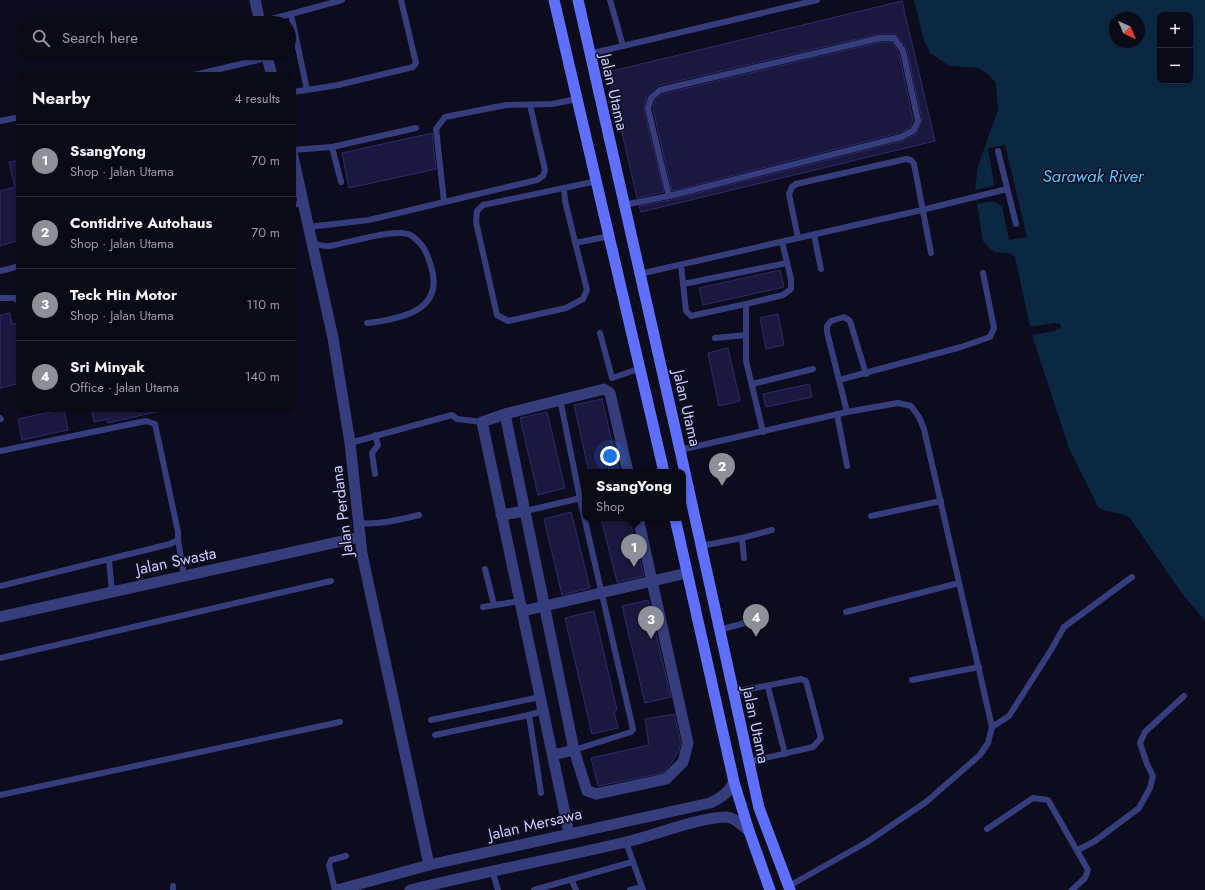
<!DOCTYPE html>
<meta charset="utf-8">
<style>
:root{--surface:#0a0916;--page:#181723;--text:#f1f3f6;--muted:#999aa1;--line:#2a2a35;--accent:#8c9099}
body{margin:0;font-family:Jost,sans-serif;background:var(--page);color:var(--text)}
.controls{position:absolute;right:12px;top:12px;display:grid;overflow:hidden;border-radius:8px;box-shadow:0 1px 3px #0004}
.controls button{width:36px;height:36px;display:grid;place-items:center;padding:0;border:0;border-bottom:1px solid var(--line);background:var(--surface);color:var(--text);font:20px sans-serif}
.compass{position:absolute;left:1109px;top:12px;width:36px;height:36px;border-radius:50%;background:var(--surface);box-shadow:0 1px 3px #0004;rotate:136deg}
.you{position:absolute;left:610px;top:456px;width:14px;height:14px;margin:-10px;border:3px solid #fff;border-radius:50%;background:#1a73e8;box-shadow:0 0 0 6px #1a73e833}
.badge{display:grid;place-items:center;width:26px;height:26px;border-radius:50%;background:var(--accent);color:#fff;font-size:13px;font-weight:700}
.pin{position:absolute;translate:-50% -33px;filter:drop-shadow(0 1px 2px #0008)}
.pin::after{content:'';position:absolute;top:21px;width:14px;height:12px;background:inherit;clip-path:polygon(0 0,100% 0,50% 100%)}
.popup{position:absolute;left:582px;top:469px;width:104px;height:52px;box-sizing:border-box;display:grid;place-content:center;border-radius:8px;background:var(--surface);filter:drop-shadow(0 1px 3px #0005);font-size:13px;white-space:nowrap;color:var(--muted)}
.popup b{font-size:15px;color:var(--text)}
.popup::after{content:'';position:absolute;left:50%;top:100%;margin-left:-8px;border:8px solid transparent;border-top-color:var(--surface)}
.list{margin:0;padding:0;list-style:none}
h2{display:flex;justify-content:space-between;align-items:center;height:52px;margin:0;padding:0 16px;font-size:17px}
h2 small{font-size:13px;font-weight:400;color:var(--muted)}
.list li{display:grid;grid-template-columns:26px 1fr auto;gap:12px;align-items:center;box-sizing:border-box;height:72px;padding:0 16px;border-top:1px solid var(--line)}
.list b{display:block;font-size:15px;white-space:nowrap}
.list p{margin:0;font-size:13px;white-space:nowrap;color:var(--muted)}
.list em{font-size:13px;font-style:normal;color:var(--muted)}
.icon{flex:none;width:22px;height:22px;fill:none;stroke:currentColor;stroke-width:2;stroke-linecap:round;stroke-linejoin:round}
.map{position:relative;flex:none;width:1205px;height:890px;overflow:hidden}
.search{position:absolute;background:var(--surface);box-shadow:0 1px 3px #0004;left:16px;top:16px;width:280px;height:44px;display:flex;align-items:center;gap:10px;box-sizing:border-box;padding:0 14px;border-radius:22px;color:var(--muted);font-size:15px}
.panel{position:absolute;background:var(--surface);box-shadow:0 1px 3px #0004;left:16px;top:72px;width:280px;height:340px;border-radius:12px}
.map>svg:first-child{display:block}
</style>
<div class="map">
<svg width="1205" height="890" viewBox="0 0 1205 890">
<rect width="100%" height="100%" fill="#0d0c1e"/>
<path fill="#0b2842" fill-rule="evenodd" d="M 914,0 L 1205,0 L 1205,621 L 1181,592 L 1130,518 C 1120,511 1108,514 1098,507 L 1069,448 L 1032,335 L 1015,257 L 1009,253 L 995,252 L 988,247 L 983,241 L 975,190 L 978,166 L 998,110 L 996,83 L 988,74 L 978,68 L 950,66 L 930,53 L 924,40 ZM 1160,15 L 1190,15 L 1190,81 L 1160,81 ZM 1115,18 L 1139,18 L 1139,42 L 1115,42 Z"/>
<g fill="#0d0c1e">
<polygon points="1005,145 1027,237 1009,240 1002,206 993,201 978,204 975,190 992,186 994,184 988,148"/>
<polygon points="1055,323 1060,324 1061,328 1056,329 1056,331 1032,335 1030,327"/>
</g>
<g fill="#1b183f" stroke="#2e2a6b">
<polygon points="902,1 935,141 641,212 639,206 670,200 902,141 915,135 922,120 907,50 896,34 879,34 657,86 647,96 644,110 664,192 637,198 608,72"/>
<polygon points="881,42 892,42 899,53 913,120 910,128 899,133 672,191 653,109 655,100 662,94"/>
<polygon points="432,133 436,169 349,188 342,153"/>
<polygon points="20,160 20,240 0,246 0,191 15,187 9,162"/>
<polygon points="780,270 784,287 703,305 699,288"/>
<polygon points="10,313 12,324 17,323 20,339 20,383 0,388 0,315"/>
<polygon points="778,314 784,345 766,349 760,318"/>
<polygon points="728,348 740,401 719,406 708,353"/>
<polygon points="809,384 812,397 766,407 763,394"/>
<polygon points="602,399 619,472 589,472 574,405"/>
<polygon points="91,408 156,408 156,412 108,423 107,419 94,422"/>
<polygon points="64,409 68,430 22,440 18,419"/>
<polygon points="547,412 565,488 538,495 520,418"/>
<polygon points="571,512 590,588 562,595 544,519"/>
<polygon points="601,518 629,518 644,576 617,582"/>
<polygon points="648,600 671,697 645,703 622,606"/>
<polygon points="594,611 617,710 614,711 618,728 592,734 565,618"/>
<polygon points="674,714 681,743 679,751 670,765 663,773 598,786 591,758 649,745 645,719"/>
</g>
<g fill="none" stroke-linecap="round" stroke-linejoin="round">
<g stroke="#363d7d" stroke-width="6">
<polyline points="610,0 623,46"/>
<polyline points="291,14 342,0"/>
<polyline points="260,22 291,14 307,90 292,92"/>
<polyline points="589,54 817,0"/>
<polyline points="190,76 266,58"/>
<polyline points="307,90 338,85 413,67 416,63 401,0"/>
<polyline points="0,121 20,117"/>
<polyline points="332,147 341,182"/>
<polyline points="292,150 332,147 416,128"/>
<polyline points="998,151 1016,224"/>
<polyline points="564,189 565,201 587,290 583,299 566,308 508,321 497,315 476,222 477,211 483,205 597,181"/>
<polyline points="444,201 436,129 445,117 506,105 552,104 577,99"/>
<polyline points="292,205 303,203"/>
<polyline points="623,205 669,196 901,137 913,131 918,121 903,51 894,38 880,38 660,90 651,98 648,109 669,196"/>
<polyline points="308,227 369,220 537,180 543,176 545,170 530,105"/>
<polyline points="814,235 821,269"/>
<polyline points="798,238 789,194 792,187 796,184 906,159 911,160 914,164 931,253"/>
<path d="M 311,243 C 317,244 323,247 329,246 C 346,244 399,226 412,236 C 424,245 427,253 431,266 C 445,311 401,319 367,323"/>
<polyline points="575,243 610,236"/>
<polyline points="681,265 686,311 691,316 746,304 746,361 763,432"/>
<polyline points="0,271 20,266"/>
<polyline points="639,274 922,210 1007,189"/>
<polyline points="683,284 787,263"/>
<polyline points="0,298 15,298 20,303"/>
<polyline points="746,304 783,295 791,289 791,279 782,242"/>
<polyline points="600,333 612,378 641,368"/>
<polyline points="715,338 746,335"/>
<polyline points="839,380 961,347 990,337 994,328 983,273"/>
<polyline points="752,384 813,369"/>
<polyline points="560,399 580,499 633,729 631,732 574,750"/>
<polyline points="847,412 827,332 827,326 831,321 844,317 850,321 866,374"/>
<polyline points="837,414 847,466"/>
<polyline points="0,418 1,419"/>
<polyline points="375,435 378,445 372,453 375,474"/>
<polyline points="350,443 452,415 457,419 482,422"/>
<polyline points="680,450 847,412 898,403 911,406 919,417 924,429 992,727 988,743 980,755 926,802 867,842 789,886"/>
<polyline points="0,451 146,421 155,424 178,532 178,540 170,544 0,586"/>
<polyline points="526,511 585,497"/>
<polyline points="871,516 941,501"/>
<path d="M 358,523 C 380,525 398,520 419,515"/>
<polyline points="742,538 744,558"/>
<polyline points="178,540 184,575"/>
<polyline points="701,546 742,538 772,530"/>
<polyline points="109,560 112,592"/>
<polyline points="485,569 494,605"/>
<polyline points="483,607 520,601"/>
<polyline points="846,612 959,583"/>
<polyline points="719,630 756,620"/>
<polyline points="0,658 331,581"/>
<polyline points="912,680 979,667"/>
<polyline points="768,687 785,754"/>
<polyline points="733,692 801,679 806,681 821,738 813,747 748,762"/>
<polyline points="431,720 540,697"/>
<polyline points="992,727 1009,716 1051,650 1064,627 1132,577"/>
<polyline points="435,735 529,715"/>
<polyline points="541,793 529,715 543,711"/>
<polyline points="0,795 340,722"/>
<polyline points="987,829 1033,798 1048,800 1088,870 1085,878 1072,890"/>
<polyline points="626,842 643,890"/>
<polyline points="1078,850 1095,841 1139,808 1150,788 1153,776 1147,764 1140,743 1145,732 1184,696"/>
<polyline points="492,870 498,890"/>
<polyline points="571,879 576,890"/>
<polyline points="173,886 173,890"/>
<polyline points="335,890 329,865 331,860 346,856"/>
<polyline points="534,890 632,862"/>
<polyline points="630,890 642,887"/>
</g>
<g stroke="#363d7d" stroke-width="11">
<polyline points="255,0 260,23"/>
<polyline points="266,53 272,76"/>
<polyline points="292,152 333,338 350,443 362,554 429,865"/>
<polyline points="505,414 482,422 569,833"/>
<polyline points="628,472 610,393 604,389 505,414 574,750 587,791 596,794 666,779 683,762 688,743 638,518"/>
<polyline points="501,515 526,511"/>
<polyline points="523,611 687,573"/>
<polyline points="0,617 360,537"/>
<polyline points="553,755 574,750"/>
</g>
<g stroke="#363d7d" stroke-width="11">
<path d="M 337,890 L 429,865 L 710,803 C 721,798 728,793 734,782"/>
<path d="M 410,890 C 482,872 554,859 626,842 C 655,835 697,818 726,817 C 734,817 743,826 749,831"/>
</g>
<g stroke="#5f70ff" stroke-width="11">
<polyline points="554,0 664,472"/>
<polyline points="578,0 680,450 759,808 790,890"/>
<polyline points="675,518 734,782 749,831 770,890"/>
</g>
</g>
<g text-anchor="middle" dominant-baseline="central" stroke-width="3" stroke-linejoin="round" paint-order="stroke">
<g font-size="16" fill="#c8c9ff" stroke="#0d0c1e">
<text transform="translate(614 92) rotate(77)">Jalan Utama</text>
<text transform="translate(687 408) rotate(77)">Jalan Utama</text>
<text transform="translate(342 511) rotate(-97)">Jalan Perdana</text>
<text transform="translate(176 561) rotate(-12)">Jalan Swasta</text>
<text transform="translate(756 725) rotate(78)">Jalan Utama</text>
<text transform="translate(535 824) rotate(-13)">Jalan Mersawa</text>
</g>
<g font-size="17" font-style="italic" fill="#56c6ff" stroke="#0d0c1e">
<text x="1093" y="176">Sarawak River</text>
</g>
</g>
</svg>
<div class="controls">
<button>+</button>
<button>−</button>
</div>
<svg class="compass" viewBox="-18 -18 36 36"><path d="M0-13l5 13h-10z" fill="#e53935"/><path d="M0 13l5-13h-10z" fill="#999aa1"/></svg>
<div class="you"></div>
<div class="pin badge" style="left:634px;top:567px">1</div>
<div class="popup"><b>SsangYong</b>Shop</div>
<div class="pin badge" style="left:722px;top:486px">2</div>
<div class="pin badge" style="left:651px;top:639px">3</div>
<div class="pin badge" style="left:756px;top:637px">4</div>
<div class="search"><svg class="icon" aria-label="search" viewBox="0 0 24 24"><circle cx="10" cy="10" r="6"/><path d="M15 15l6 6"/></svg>Search here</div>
<section class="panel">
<h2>Nearby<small>4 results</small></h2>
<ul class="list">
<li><span class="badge">1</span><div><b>SsangYong</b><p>Shop · Jalan Utama</p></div><em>70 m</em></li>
<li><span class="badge">2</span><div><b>Contidrive Autohaus</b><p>Shop · Jalan Utama</p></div><em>70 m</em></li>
<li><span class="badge">3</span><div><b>Teck Hin Motor</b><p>Shop · Jalan Utama</p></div><em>110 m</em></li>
<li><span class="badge">4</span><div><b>Sri Minyak</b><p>Office · Jalan Utama</p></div><em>140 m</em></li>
</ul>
</section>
</div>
